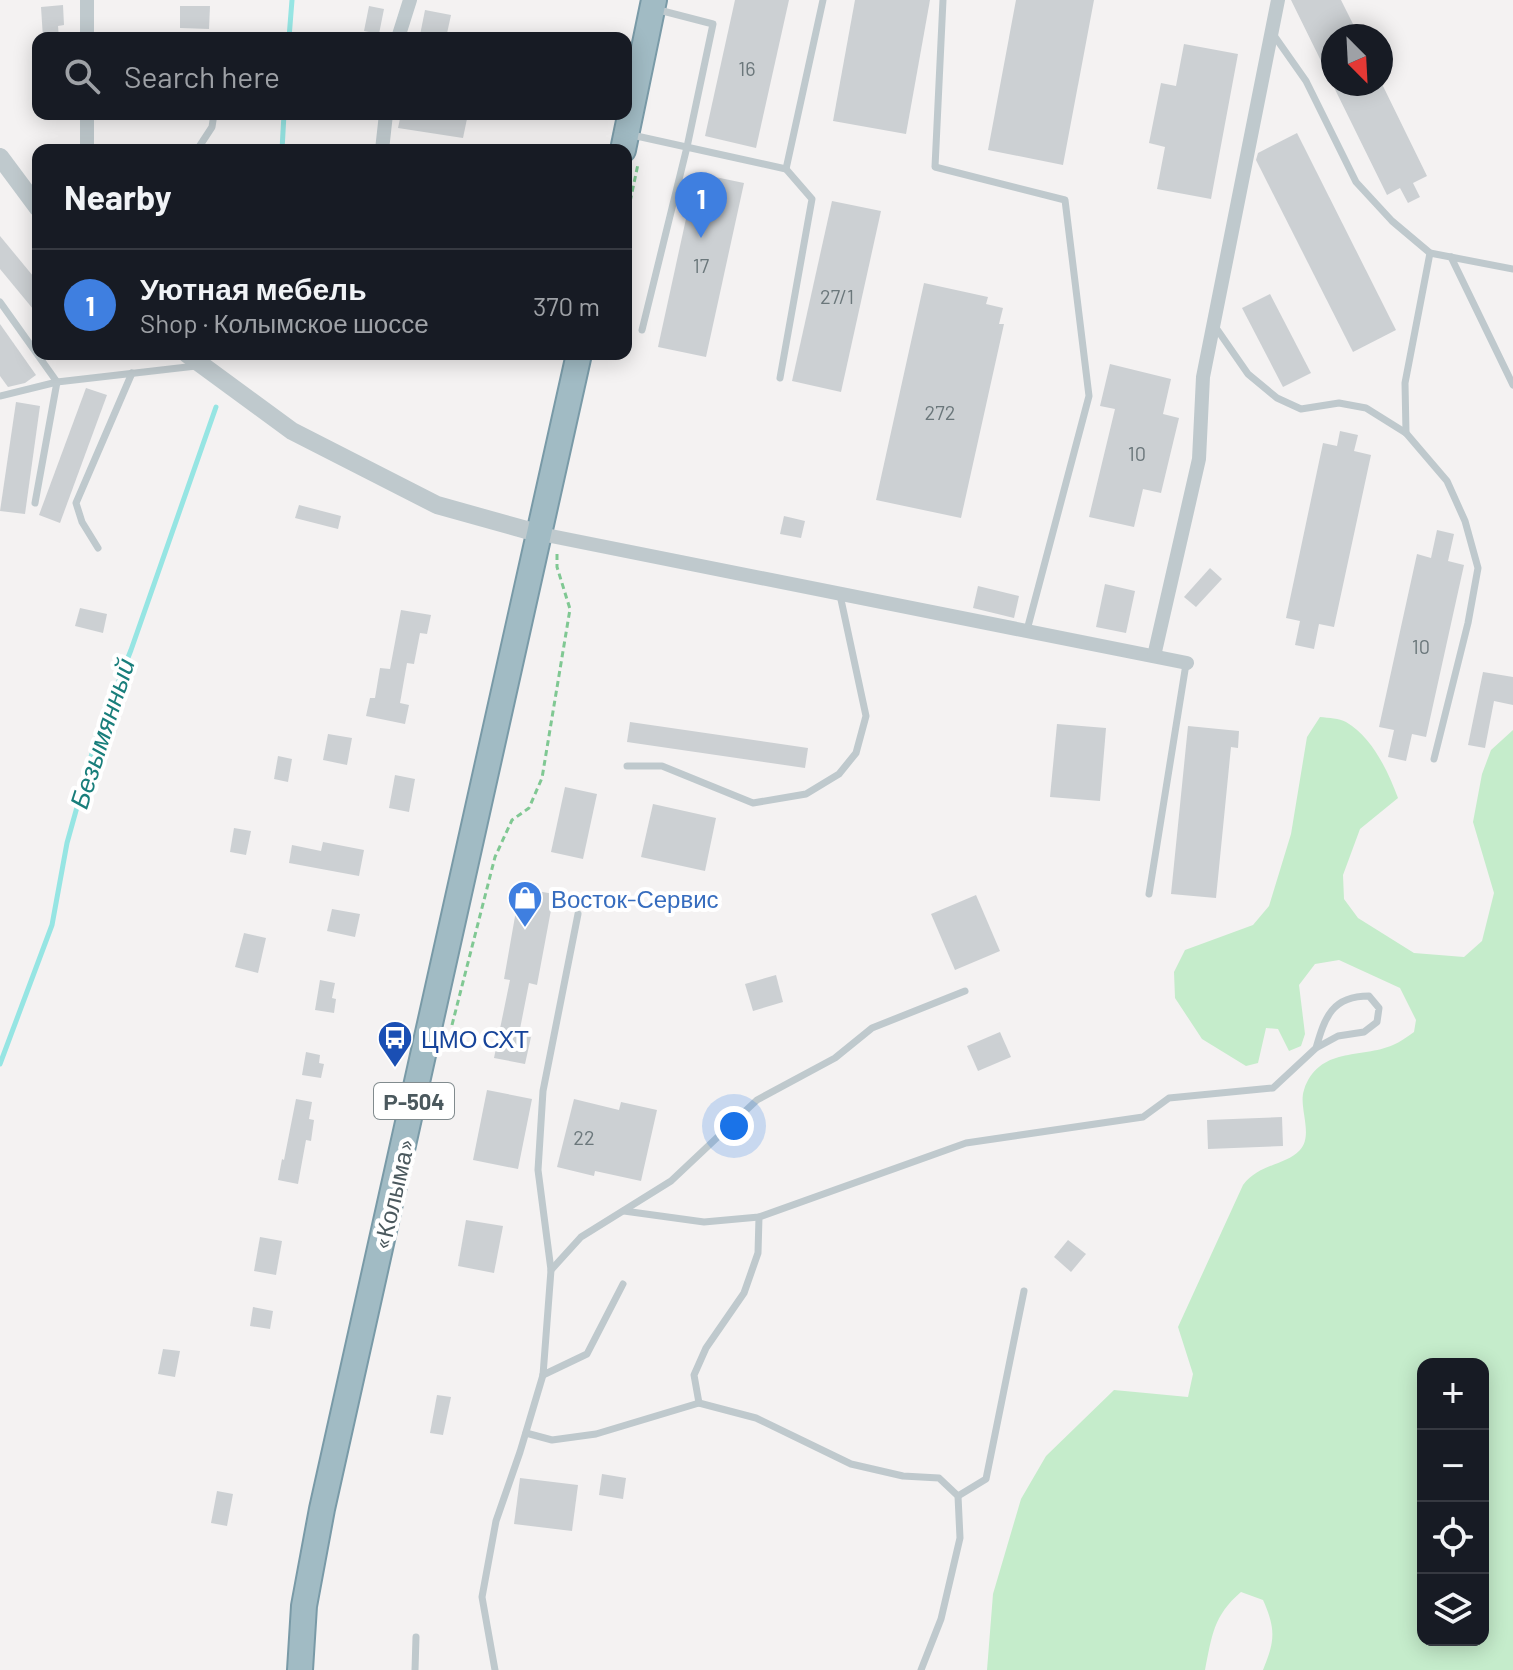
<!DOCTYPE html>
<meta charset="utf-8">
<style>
:root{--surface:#171b24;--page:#242831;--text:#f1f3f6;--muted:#9ea1a6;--line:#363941;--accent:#8c9099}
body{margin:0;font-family:Barlow,sans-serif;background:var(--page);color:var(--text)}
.controls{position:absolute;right:24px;bottom:24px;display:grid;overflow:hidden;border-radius:16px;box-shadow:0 4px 20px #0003}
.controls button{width:72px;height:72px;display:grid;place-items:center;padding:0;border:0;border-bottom:2px solid var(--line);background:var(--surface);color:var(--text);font:40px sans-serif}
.compass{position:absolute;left:1321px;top:24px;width:72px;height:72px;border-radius:50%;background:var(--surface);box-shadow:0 4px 20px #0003;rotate:156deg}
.you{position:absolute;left:734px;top:1126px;width:28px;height:28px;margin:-20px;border:6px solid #fff;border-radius:50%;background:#1a73e8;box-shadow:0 0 0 12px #1a73e833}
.badge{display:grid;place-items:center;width:52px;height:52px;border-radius:50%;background:var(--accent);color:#fff;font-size:26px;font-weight:700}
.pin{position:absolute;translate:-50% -66px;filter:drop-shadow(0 2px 4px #0008)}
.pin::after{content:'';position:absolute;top:42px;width:28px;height:24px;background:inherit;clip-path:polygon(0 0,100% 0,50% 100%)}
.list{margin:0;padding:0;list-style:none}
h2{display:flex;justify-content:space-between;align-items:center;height:104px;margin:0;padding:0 32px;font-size:34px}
h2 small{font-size:26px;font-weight:400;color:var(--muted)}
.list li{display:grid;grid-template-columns:52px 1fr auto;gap:24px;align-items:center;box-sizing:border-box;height:112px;padding:0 32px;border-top:2px solid var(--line)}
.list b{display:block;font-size:30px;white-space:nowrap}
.list p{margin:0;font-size:26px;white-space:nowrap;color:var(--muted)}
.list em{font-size:26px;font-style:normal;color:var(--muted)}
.icon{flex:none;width:44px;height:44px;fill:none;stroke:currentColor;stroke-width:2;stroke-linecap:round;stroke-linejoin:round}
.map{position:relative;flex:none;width:1513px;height:1670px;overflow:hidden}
.search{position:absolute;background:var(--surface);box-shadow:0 4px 20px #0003;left:32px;top:32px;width:600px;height:88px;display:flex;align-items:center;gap:20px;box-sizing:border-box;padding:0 28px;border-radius:16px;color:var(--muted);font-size:30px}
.panel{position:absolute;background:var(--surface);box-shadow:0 4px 20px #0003;left:32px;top:144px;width:600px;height:216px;border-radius:16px}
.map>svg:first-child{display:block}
</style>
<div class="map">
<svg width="1513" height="1670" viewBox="0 0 1513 1670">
<rect width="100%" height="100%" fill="#f4f2f2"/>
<path fill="#c5eccb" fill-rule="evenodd" d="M 1320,717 C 1329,718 1339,718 1346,722 C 1372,737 1388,771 1398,798 L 1360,829 L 1343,875 L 1344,899 L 1358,918 L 1414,953 L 1464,957 L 1482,941 L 1494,893 L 1473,822 L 1482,774 L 1491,750 L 1513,730 L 1513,1670 L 1263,1670 C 1275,1641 1276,1629 1263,1600 L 1241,1592 C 1213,1616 1212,1636 1205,1670 L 987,1670 L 993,1594 L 1021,1499 L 1046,1456 L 1114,1390 L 1188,1397 L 1193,1374 L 1178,1327 L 1243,1185 C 1260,1163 1285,1166 1300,1150 C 1314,1135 1298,1107 1304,1090 C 1319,1046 1361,1059 1393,1045 C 1400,1042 1407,1037 1414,1032 L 1416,1020 L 1400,988 L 1339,960 L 1315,964 L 1299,985 L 1305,1034 L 1301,1046 L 1289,1051 L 1278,1029 L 1266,1028 L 1258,1063 L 1246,1066 L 1202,1039 L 1175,998 L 1174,972 L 1185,950 L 1253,925 L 1269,906 L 1291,834 L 1307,737 ZM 1423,1364 L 1483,1364 L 1483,1640 L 1423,1640 Z"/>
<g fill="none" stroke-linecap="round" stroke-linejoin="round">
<g stroke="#96e5e3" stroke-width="5">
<polyline points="289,38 292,0"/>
<polyline points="282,150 284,114"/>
<polyline points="0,1064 52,925 67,843 96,739 131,650 216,407"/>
</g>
</g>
<g fill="#ccd0d3">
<polygon points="735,0 789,0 756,148 705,136"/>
<polygon points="855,0 930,0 906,134 833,121"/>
<polygon points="1016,0 1094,0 1063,165 988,150"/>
<polygon points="1291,0 1341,0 1359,36 1333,36 1333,84 1382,84 1427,176 1413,183 1420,197 1408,203 1400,188 1387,195"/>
<polygon points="63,5 64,25 58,26 59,38 43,38 41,7"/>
<polygon points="180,6 210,6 209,29 180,28"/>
<polygon points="369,6 384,9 379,34 364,31"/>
<polygon points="425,10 451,15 446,38 420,35"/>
<polygon points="1184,44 1238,54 1211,199 1157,189 1165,147 1149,143 1161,83 1176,86"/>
<polygon points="401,114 468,114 463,138 398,128"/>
<polygon points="1297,133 1396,330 1353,352 1256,160 1258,153"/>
<polygon points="696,173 744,183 706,357 658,347"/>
<polygon points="832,201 881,211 841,392 792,381"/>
<polygon points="0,236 38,282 38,315 0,269"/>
<polygon points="924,283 988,297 986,304 1003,308 999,324 1004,324 961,518 876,500"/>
<polygon points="1270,294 1311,373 1283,387 1242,308"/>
<polygon points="0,324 36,375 25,383 8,387 0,376"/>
<polygon points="1110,364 1171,379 1163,414 1179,418 1161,493 1143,489 1134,527 1089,517 1115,409 1100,406"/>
<polygon points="86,388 107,395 60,523 39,515"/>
<polygon points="16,402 40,406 25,514 0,511"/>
<polygon points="1340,431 1358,435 1354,451 1371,455 1334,627 1319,624 1314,649 1295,645 1300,621 1286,618 1323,443 1337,446"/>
<polygon points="299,505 341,516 338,529 295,518"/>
<polygon points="784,516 805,521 801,538 780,534"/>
<polygon points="1437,530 1454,534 1448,561 1464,565 1426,737 1412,734 1406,761 1388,757 1394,730 1379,727 1417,554 1431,558"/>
<polygon points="1210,568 1222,579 1196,607 1184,597"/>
<polygon points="1105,584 1135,591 1126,633 1096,627"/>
<polygon points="978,586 1019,596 1014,618 973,608"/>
<polygon points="80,608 107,614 103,633 75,626"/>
<polygon points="401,610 431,615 427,634 420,633 414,664 407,663 400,703 409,705 405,724 366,716 370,698 375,698 380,668 390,669"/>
<polygon points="1483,672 1513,677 1513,705 1494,701 1485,748 1468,745"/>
<polygon points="630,722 808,748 805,768 627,742"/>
<polygon points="1057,724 1106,728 1100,801 1050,797"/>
<polygon points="1188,726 1239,731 1238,748 1231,747 1216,898 1171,894"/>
<polygon points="328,734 352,738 347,765 323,760"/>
<polygon points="278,756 292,759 288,782 274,779"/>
<polygon points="395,775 415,779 409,812 389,808"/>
<polygon points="565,787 597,794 583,859 551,852"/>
<polygon points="653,804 716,818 705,871 641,857"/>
<polygon points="234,828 251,831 246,855 230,852"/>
<polygon points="323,842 364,850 359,876 289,863 292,845 321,851"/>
<polygon points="520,888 554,894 537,985 529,983 519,1034 531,1037 525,1064 494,1058 510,980 504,979"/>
<polygon points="976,895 1000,951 955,970 931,914"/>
<polygon points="332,909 360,914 355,937 327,931"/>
<polygon points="244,933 266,938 258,973 235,967"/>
<polygon points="776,975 783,1002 753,1011 745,984"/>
<polygon points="320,980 335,983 332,998 336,999 334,1013 315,1010"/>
<polygon points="1000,1032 1011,1057 978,1071 967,1046"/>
<polygon points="306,1052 320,1055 319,1063 324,1064 321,1078 302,1075"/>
<polygon points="487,1090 532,1099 518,1169 473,1160"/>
<polygon points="296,1099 312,1102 309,1119 314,1120 311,1141 306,1140 298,1184 278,1180 282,1159 284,1160"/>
<polygon points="574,1099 619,1110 621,1102 657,1110 641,1181 595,1171 594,1176 557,1167"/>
<polygon points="1282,1117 1283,1146 1208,1149 1207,1120"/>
<polygon points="466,1220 503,1226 494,1273 458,1266"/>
<polygon points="260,1237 282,1241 276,1275 254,1271"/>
<polygon points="1068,1240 1086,1254 1071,1272 1054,1257"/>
<polygon points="253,1307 273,1311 270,1329 250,1326"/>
<polygon points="163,1349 180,1351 175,1377 158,1374"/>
<polygon points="437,1395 451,1397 443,1435 430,1433"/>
<polygon points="602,1474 626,1478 623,1499 599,1495"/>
<polygon points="520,1478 578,1485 572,1531 514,1524"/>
<polygon points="217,1491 233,1494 227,1526 211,1523"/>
</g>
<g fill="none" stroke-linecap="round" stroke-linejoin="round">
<defs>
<g id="trunk">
<polyline points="623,150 654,0"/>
<polyline points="300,1670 304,1606 322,1509 579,354"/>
</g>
</defs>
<use href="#trunk" stroke="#799aa7" stroke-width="28"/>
<g stroke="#80c893" stroke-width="3" stroke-dasharray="6 4" stroke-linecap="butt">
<polyline points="626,221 638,164"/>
<polyline points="452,1025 495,857 512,820 529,808 542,778 570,609 557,567 557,554"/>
</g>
<g stroke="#bfc9cd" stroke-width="7">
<polyline points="943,0 935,167 1065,200 1089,396 1027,630"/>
<polyline points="1273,34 1306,81 1356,182 1392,221 1430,253 1513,269"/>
<polyline points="632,135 786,169"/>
<polyline points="197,150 212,127 214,114"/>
<polyline points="1451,257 1513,385"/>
<polyline points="0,302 57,382 35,503"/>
<polyline points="1214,325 1248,374 1277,398 1301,409 1339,403 1366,408 1406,433 1447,481 1465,521 1478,568 1468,623 1434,759"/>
<polyline points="642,330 687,147 713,24 655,9"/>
<polyline points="780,378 812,199 786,169 823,0"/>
<polyline points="0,396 57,382 196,366"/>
<polyline points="1406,433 1405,383 1430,253"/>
<polyline points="98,548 82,522 76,503 132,373"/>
<polyline points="627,766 662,766 753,803 806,794 839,774 856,753 866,716 840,595"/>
<polyline points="1149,894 1186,664"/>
<path d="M 624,1211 L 704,1222 L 759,1217 L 966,1143 L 1143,1117 L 1169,1098 L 1273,1088 L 1316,1048 L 1338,1036 L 1364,1032 L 1377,1022 L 1379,1008 L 1369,996 C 1332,996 1325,1017 1316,1048"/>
<polyline points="551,1270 538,1170 543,1091 578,914"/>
<polyline points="543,1375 587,1354 623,1284"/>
<polyline points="699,1403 694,1375 706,1348 744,1293 758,1253 759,1217"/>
<polyline points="526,1433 552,1440 596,1434 699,1403 756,1418 851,1464 903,1476 939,1478 958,1496 960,1538 941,1619 921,1670"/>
<polyline points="958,1496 986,1479 1024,1291"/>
<polyline points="415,1670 416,1637"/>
<polyline points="495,1670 482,1597 496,1521 520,1452 543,1375 551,1270 581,1237 671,1181 757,1100 835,1058 872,1028 965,991"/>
</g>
<g stroke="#bfc9cd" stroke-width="14">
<polyline points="87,0 87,38"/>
<polyline points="398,38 410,0"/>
<polyline points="87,114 87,150"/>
<polyline points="382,150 386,114"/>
<polyline points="541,534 1187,663"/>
<polyline points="1154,656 1199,459 1203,377 1278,0"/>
</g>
<g stroke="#bfc9cd" stroke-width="18">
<polyline points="0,157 38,208"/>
<polyline points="187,354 292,431 437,505 541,534"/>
</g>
<use href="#trunk" stroke="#a1bbc4" stroke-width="24"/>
</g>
<defs>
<symbol id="shop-pin" viewBox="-11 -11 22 30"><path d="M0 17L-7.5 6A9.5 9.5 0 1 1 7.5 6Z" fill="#3f7fe0" stroke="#fff"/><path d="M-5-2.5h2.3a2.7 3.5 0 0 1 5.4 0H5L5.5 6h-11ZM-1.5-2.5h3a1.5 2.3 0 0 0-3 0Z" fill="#fff"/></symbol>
<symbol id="bus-pin" viewBox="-11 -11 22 30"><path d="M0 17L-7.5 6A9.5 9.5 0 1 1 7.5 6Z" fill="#1a4fb4" stroke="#fff"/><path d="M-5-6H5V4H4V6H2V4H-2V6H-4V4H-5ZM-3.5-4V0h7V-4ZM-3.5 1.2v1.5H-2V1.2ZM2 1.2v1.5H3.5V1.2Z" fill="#fff"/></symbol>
</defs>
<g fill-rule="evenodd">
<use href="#shop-pin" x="505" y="878" width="40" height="54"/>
<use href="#bus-pin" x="375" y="1018" width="40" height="54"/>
</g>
<g text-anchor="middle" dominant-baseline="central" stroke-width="8" stroke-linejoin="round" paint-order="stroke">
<g font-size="20" fill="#6b777b">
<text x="747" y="68">16</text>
<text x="701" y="265">17</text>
<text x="837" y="296">27/1</text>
<text x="940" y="412">272</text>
<text x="1137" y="453">10</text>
<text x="1421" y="646">10</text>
<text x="584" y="1137">22</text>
</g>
<rect fill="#fff" stroke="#818b8e" stroke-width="2" x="374" y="1083" width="80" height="36" rx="6"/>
<g font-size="22" font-weight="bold" fill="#4b595e">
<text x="414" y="1101">Р-504</text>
</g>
<g font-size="24" fill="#366cbe" stroke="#fff" text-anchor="start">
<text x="551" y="898">Восток-Сервис</text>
</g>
<g font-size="24" fill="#164399" stroke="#fff" text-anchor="start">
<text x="421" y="1038">ЦМО СХТ</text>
</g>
<g font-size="24" fill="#4b595e" stroke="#fff">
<text transform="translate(393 1194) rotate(-77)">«Колыма»</text>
</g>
<g font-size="26" font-style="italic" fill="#187e7b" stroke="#fff">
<text transform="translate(101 733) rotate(-72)">Безымянный</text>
</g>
</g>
</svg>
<div class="controls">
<button>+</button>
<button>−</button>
<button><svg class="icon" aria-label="locate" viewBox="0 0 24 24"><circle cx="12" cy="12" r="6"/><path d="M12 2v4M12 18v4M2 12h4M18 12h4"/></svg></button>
<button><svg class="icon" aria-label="layers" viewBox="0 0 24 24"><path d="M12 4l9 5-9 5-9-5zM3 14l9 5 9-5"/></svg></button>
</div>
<svg class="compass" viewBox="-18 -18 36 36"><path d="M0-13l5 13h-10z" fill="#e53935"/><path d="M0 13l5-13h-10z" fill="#9ea1a6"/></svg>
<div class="you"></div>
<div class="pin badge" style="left:701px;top:238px;background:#3f7fe0">1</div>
<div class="search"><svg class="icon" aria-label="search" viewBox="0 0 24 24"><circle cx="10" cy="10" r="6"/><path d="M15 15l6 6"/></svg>Search here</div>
<section class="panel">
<h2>Nearby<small></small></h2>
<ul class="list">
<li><span class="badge" style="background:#3f7fe0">1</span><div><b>Уютная мебель</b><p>Shop · Колымское шоссе</p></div><em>370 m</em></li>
</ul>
</section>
</div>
